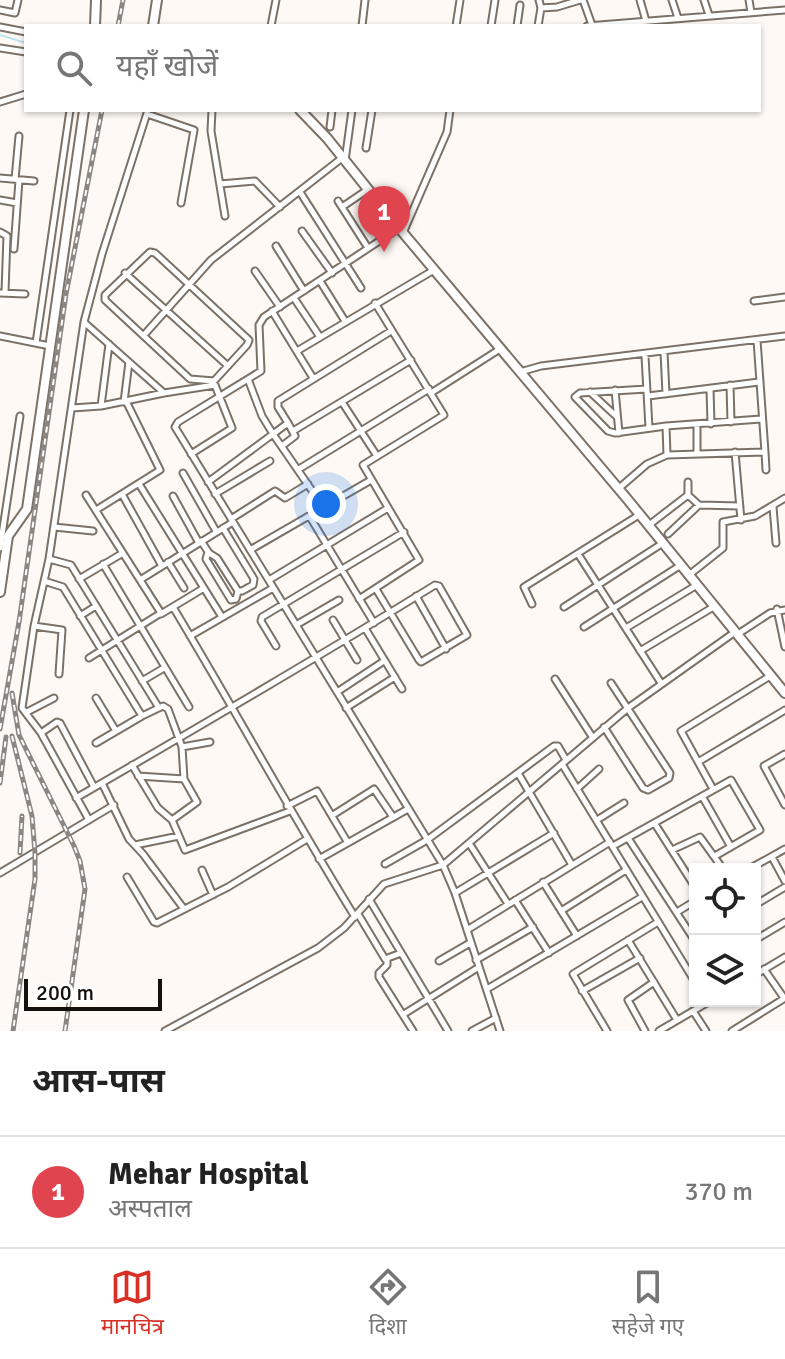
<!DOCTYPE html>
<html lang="hi">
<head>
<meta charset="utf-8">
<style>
	:root { --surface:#fff; --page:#f6f6f6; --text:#222; --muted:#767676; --line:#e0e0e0; --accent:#d93025 }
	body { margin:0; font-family:Signika,"Noto Sans Devanagari",sans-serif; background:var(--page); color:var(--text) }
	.controls { position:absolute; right:24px; bottom:24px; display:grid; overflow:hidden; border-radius:0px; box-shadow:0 2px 6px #0004 }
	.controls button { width:72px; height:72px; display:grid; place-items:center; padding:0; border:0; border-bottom:2px solid var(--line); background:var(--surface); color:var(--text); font:40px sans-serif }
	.scale { position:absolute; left:24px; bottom:20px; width:138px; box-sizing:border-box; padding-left:8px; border:4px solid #14100c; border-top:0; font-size:22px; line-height:28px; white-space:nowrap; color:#14100c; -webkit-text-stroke:6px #fff; paint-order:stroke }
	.you { position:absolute; left:326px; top:504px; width:28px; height:28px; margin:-20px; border:6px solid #fff; border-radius:50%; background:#1a73e8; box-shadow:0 0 0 12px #1a73e833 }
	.badge { display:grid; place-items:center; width:52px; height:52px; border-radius:50%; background:var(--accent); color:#fff; font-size:26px; font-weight:700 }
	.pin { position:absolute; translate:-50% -66px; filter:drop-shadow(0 2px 4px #0008) }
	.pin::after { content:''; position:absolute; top:42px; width:28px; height:24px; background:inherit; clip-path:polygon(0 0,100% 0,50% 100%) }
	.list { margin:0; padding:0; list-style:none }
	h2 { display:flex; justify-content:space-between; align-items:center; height:104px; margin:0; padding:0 32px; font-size:34px }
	h2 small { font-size:26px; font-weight:400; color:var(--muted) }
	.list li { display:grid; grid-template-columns:52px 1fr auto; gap:24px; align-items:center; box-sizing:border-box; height:112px; padding:0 32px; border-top:2px solid var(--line) }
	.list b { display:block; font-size:30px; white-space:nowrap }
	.list p { margin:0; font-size:26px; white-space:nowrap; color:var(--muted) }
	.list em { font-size:26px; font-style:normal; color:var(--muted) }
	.icon { flex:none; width:44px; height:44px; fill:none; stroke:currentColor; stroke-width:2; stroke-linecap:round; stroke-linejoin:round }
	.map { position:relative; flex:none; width:785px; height:1031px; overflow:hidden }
	.search { position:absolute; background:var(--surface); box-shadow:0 2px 6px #0004; left:24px; right:24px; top:24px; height:88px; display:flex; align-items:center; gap:20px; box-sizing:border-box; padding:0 28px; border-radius:0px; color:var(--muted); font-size:30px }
	.sheet { height:216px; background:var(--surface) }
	nav { display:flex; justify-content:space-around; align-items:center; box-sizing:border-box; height:112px; border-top:2px solid var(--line); background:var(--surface); font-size:22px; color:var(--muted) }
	nav a { display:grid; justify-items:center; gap:4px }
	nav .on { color:var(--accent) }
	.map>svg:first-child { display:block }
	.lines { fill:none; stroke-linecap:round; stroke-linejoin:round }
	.stream { stroke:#b9e4ed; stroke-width:2 }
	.street-casing { stroke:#7b7167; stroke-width:9 }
	.secondary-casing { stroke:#7b7167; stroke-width:12 }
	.street { stroke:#fff; stroke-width:5 }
	.secondary { stroke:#fff; stroke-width:8 }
	.rail-casing { stroke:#8b8682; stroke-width:5 }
	.rail { stroke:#fff; stroke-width:2; stroke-dasharray:6; stroke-linecap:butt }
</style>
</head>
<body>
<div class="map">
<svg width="785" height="1031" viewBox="0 0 785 1031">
	<rect width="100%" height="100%" fill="#fef9f4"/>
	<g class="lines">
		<!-- stream -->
		<path class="stream" d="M0 35 26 43"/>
		<defs>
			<path id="street" d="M583 0 592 25
				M640 0 646 21
				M672 0 678 18
				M704 0 709 15
				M749 0 751 12
				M541 8 557 7 580 0
				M0 10 15 13 18 0
				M271 26 276 0
				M362 26 365 0
				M456 26 460 0
				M491 26 495 0
				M517 26 520 5
				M538 26 541 8 539 0
				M587 26 785 10
				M0 27 26 32
				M0 48 26 52
				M0 102 26 94
				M212 110 211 131 225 216
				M147 114 194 130 181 203
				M330 127 332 110
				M366 148 372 110
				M345 161 352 110
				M0 178 34 181
				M15 179 19 136
				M220 184 255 181 280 207
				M300 192 361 288
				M0 200 17 203
				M338 201 368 248
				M342 207 367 190
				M399 228 264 317 259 325 261 371 178 422 175 427 443 865 455 893 500 1031
				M302 231 332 273
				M0 232 7 236 5 292
				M403 233 447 132 450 110
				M276 246 304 291
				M14 249 19 180
				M150 252 155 253 249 340 247 345 214 381 190 379 105 300V295Z
				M255 271 280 307
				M125 273 228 366
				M320 281 345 321
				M0 293 25 294
				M294 298 320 337
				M754 301 785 297
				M272 311 313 378
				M85 323 164 393
				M144 335 211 260 342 158
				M0 336 50 346
				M757 340 765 452
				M36 343 70 110
				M297 351 434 270
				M664 352 666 394
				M645 356 649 428
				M520 372 541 366 785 336
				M730 385 731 422
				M647 389 580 393 575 397 608 431 615 433 666 426 761 419
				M710 389 711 424
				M615 390 619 433
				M590 392 617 417
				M431 393 500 349
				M648 396 759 382
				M124 402 129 362
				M342 402 377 456
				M101 406 109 344
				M72 408 101 406 164 393 215 385 232 428 191 454
				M666 426 667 455
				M293 431 411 360
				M282 446 295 436 288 423
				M735 452 741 520
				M697 454V424
				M299 469 429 389
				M183 473 216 531
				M208 482 273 434 262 416 248 379
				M688 482V495L699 505 740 506
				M139 484 222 617
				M618 489 647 464 667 455 765 452 766 470
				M122 494 162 566
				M215 494 270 461
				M86 495 161 613 89 658
				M173 496 199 543
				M773 507 776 543
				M324 508 273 434 288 423 278 407V401L391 331
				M96 510 160 470 126 401
				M310 517 374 623
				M231 519 275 491 285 498 308 484
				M649 525 688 495
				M54 527 93 531
				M668 534 699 505
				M201 541 209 553 217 558 238 591H242L253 585 254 579 223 528
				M0 548 20 416
				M250 550 371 480
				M208 552 206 559 231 600 236 599 238 591
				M578 554 661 683
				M49 559 71 565 159 708
				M168 562 184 588
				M103 564 189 707
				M689 575 723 548V522L755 516 785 498
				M79 579 123 553
				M140 580 233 522
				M269 580 388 508
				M44 581 63 587 142 716
				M416 596 446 649
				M359 599 419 560 363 465 444 415 375 303
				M532 604 524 587 639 515
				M173 607C235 710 292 815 355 917
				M564 607 663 543
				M777 609 785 647
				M161 614 204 588
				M80 616 96 606
				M333 620 357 660
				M296 625 339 600
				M34 626 62 630 59 674
				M584 627 681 565
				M365 628 402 689
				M626 628 697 585
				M738 634 770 613 785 610
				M190 636 273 588
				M276 646 261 621 262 617 404 532
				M640 651 715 606
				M555 679 593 738
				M142 681 164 668
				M337 692 384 661
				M96 698 116 731
				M346 708 395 677
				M27 712 54 698
				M604 727 643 788 648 790 669 778 670 773 611 683
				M41 733 57 722 60 723 94 787
				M96 743 142 716 163 706 168 709 182 747 184 779 197 802 172 820
				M182 747 210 742
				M785 754 764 766 785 805
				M698 762 785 710
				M562 764 695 982
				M132 765 158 808 172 820 185 850 290 811
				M518 773 572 865
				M138 776 184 779
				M102 783 129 839 143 854 184 909
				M577 789 599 769
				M713 789 681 731 770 676
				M702 796 731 847
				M76 798C197 728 317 658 435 585L439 586 467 635 421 662 419 660 376 589
				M287 806 317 791 348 843
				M333 815 374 789 393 817
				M89 820 41 733 22 708 34 626 49 559 84 322 102 254 148 110
				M597 820 624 803
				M655 824 695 887
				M628 838 695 941
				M469 843 508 904
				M135 845 179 836
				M613 846 731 780 760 830 715 856
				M672 850 700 837 723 869
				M772 857 785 881
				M319 859 408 809
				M385 864 427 840 554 746H558L566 760
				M749 869 785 849
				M202 870 213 895
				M0 873 114 805
				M127 877 154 922 157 923 228 887 307 839
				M543 882 577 936
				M455 893 554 833
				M369 899 448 1031
				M515 900 549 953
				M755 905 785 887
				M561 911 626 870
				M677 912 695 901
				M358 914 385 959 401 953
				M467 930 610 842
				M628 940 677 1020
				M755 940 785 922
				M387 960V965L379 973V977L413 1031
				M476 960 533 927
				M439 961 470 943
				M764 969 784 998
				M755 975 785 957
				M487 989 642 897
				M582 991 640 958
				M693 1011 706 1031
				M404 1014 479 967
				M165 1031 318 948 344 928 384 884 443 865 628 708 735 632
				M472 1031 496 1018
				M607 1031 573 974 658 922
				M645 1031 628 1000 654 982
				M659 1031 710 1001
				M732 1031 785 998"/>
			<path id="secondary" d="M95 26 96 0
				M153 26 157 0
				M300 110 327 138 399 228 628 500 785 693
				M0 592 8 536 27 509 84 110"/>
		</defs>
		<!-- street casing -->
		<use href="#street" class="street-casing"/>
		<!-- secondary casing -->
		<use href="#secondary" class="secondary-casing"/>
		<!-- street -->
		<use href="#street" class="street"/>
		<!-- secondary -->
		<use href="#secondary" class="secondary"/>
		<defs>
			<path id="rail" d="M118 26 123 0
				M12 693 19 735 74 846 80 861 85 889 65 1031
				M0 729 19 622 66 294 102 110
				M12 736 32 816 35 853V879L13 1031
				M0 783 6 737
				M20 853 22 816"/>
		</defs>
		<!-- rail casing -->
		<use href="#rail" class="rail-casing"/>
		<!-- rail -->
		<use href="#rail" class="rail"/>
	</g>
</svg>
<div class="controls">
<button><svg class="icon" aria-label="locate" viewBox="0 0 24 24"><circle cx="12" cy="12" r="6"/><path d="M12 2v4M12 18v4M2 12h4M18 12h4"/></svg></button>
<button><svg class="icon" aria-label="layers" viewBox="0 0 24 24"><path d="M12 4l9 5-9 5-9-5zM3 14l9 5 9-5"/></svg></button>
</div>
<div class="scale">200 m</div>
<div class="you"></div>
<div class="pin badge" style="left:384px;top:252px;background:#e0444e">1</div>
<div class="search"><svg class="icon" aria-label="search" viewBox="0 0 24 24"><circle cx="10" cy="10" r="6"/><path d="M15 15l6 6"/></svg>यहाँ खोजें</div>
</div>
<section class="sheet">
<h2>आस-पास<small></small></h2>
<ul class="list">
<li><span class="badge" style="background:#e0444e">1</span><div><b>Mehar Hospital</b><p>अस्पताल</p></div><em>370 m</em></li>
</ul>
</section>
<nav>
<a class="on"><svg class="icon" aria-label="map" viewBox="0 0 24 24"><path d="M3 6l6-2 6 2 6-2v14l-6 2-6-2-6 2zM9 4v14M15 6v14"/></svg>मानचित्र</a>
<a><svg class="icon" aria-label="directions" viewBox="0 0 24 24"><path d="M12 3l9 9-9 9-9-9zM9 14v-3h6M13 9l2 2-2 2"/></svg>दिशा</a>
<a><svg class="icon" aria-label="saved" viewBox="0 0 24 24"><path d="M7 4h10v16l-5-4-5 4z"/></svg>सहेजे गए</a>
</nav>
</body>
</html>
